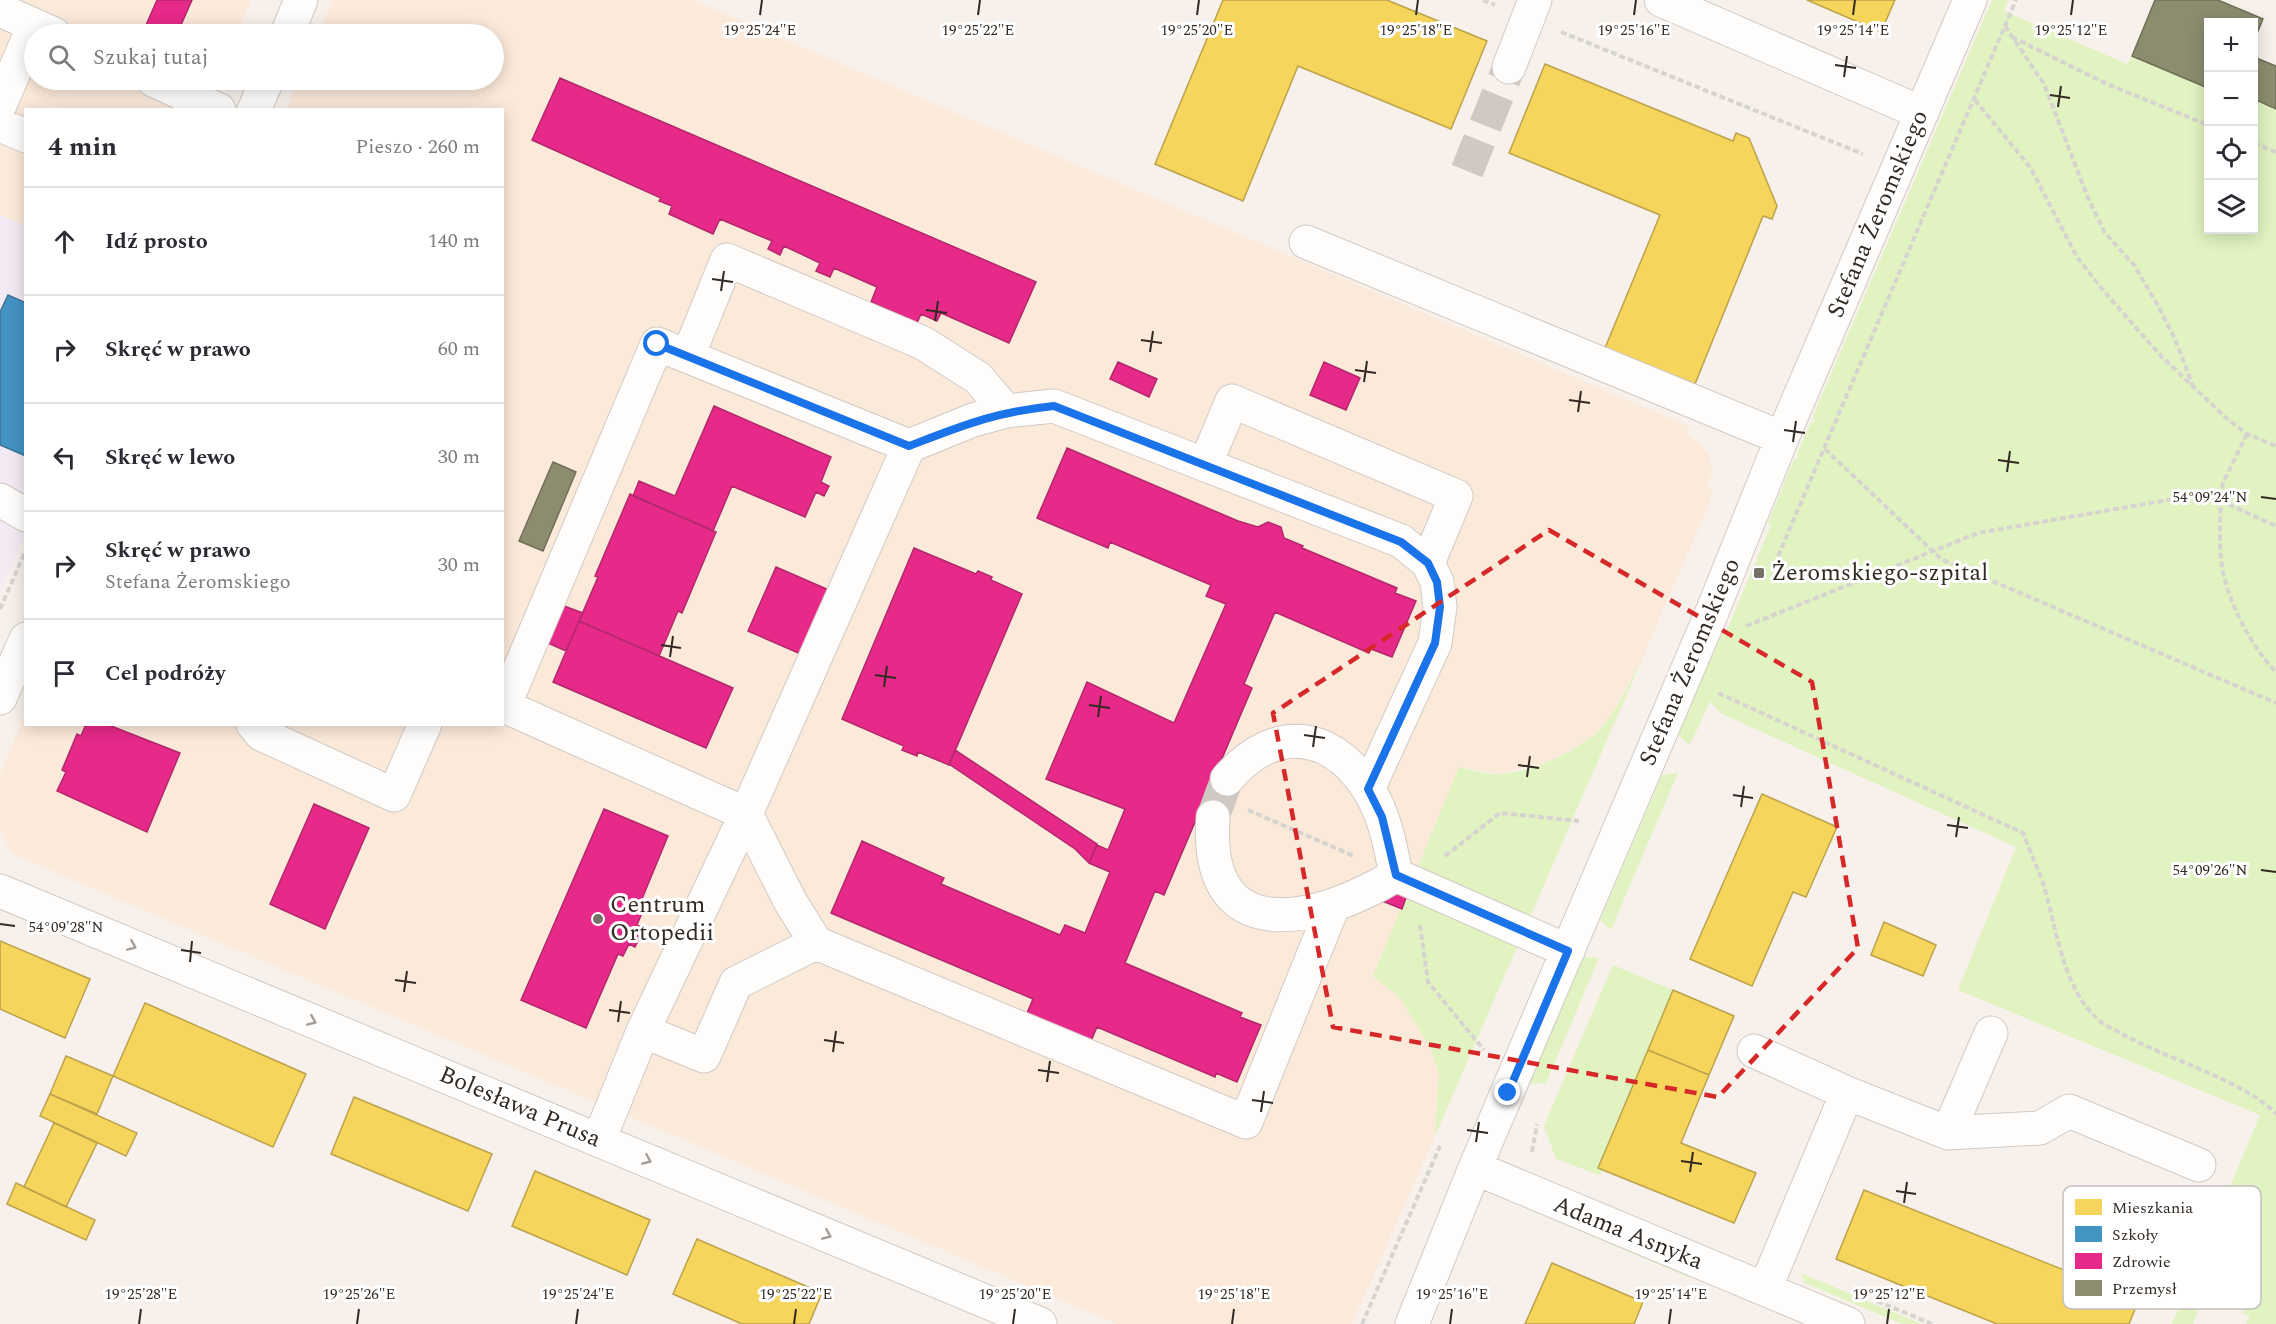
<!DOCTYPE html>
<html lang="pl">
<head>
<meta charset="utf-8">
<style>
	:root { --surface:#fff; --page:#f2f2f3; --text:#2b2b33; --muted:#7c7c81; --line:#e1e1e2 }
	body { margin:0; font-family:Spectral,serif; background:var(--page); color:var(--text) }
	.controls { position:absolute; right:18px; top:18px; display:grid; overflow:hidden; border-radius:0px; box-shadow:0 3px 15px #0003 }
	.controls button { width:54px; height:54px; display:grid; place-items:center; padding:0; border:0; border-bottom:2px solid var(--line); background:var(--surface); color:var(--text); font:30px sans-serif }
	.stop { position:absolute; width:18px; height:18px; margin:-14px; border:4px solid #1a73e8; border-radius:50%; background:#fff }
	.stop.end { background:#1a73e8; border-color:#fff; box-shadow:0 2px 6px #0008 }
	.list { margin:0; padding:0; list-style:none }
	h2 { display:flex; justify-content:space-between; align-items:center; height:78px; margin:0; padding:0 24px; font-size:26px }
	h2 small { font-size:20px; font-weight:400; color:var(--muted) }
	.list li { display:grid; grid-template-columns:39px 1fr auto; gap:18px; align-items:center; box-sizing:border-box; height:108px; padding:0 24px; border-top:2px solid var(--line) }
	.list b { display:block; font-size:22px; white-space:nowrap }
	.list p { margin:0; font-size:20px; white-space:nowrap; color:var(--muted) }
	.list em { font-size:20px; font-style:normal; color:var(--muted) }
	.icon { flex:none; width:33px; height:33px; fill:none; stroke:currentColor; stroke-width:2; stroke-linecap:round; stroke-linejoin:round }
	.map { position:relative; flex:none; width:2276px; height:1324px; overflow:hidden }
	.search { position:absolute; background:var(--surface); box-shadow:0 3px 15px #0003; left:24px; top:24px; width:480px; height:66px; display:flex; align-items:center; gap:15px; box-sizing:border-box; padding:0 21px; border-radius:33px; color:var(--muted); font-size:22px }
	.panel { position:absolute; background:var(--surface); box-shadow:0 3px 15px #0003; left:24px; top:108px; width:480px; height:618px; border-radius:0px }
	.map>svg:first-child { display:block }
	.built { fill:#fbe9da }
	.education { fill:#f3eaf3 }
	.green { fill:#e1f3c1 }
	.homes { fill:#f6d55c; stroke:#bba24b; stroke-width:1.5 }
	.schools { fill:#4393c3; stroke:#3e7493; stroke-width:1.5 }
	.health { fill:#e7298a; stroke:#b1296b; stroke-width:1.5 }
	.industry { fill:#8c8c6e; stroke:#716f58; stroke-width:1.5 }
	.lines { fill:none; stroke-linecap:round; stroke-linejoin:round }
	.minor-tunnel { stroke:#d0c9c3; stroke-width:33; stroke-dasharray:33 16; stroke-linecap:butt }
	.minor-casing { stroke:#d1cac4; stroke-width:35 }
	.path { stroke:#d6d3d1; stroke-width:4; stroke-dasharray:6 3; stroke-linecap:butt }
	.minor { stroke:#fefdfc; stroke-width:33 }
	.oneway { stroke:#a29e9a }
	.route { stroke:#1a73e8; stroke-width:8 }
	.marked { fill:none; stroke:#d62828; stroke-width:4.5; stroke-dasharray:12 8; stroke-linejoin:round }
	.ticks { fill:none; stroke:#322a23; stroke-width:2 }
	.poi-dot { fill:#777069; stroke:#fff; stroke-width:2 }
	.labels { text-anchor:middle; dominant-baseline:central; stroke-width:6; stroke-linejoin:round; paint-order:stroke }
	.street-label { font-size:24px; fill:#322a23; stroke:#fff }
	.poi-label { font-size:24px; fill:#322a23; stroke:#fff; text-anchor:start }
	.key { fill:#fff; stroke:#c2bfbd; stroke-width:1.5 }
	.key-label { font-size:16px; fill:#322a23 }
	.ticks-label { font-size:15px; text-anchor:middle; fill:#322a23; stroke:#fff; stroke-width:6; stroke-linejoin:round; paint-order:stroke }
</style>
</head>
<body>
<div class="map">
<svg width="2276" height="1324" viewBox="0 0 2276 1324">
	<rect width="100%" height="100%" fill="#f8f1eb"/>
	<!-- built -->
	<path class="built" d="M0 0H251L237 34H34V80H218L205 109 26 110 25 226 0 215Z
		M333 0H692L1690 427 1686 435 1701 444 1710 458 1712 474 1707 488 1714 492 1643 657 1609 719 1587 741 1547 762 1500 774 1459 767 1373 976 1400 998 1430 1047 1439 1074 1435 1136 1352 1324H1117L12 854 0 829V774L25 715 26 724H502V110L286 109 299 80H494V34H318Z"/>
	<!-- education -->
	<path class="education" d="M0 215 26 226 25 535 0 593Z"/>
	<!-- green -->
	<path class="green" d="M1992 0H2008L2004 11 2127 64 2132 56 2208 88V230H2254V99L2276 109V1324H2246L2250 1316 2242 1313 2252 1285 2239 1279 2227 1306 2204 1296 2193 1324H2172L2260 1115 1958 990 2016 847 1720 713 1710 701 1690 745 1678 735 1722 632 1725 635 1771 525 1768 523 1794 459H1799L1797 454 1811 422H1815L1813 416Z
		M1643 657 1435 1136 1439 1074 1430 1047 1400 998 1373 976 1459 767C1472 770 1486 775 1500 774 1534 772 1590 747 1609 718 1622 700 1632 677 1643 657Z
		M1678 773 1611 930 1600 920 1662 775Z
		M1584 957 1599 958 1546 1083 1529 1084Z
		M1613 965 1673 990 1599 1167 1603 1170 1599 1175 1556 1159 1544 1126Z
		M1525 1201 1687 1271 1688 1277 1530 1210Z
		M1801 1273 1922 1324H1902L1805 1283Z"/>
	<!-- homes -->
	<path class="homes" d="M1223 0H1387L1487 41 1451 129 1298 66 1243 201 1155 164Z
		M1807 0H1895L1881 32Z
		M1545 64 1733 141 1736 133 1749 138 1777 206 1772 219 1763 216 1695 384 1605 348 1660 215 1509 153Z
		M1762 794 1837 827 1806 897 1793 892 1752 986 1690 959Z
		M1884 922 1936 945 1923 976 1871 955Z
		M0 941 90 979 65 1038 0 1009Z
		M1673 990 1734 1016 1709 1075 1648 1050Z
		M145 1003 306 1074 273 1147 113 1076Z
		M1648 1050 1709 1075 1681 1143 1756 1173 1734 1223 1598 1168Z
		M66 1056 113 1076 97 1114 50 1094Z
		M50 1094 137 1133 126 1156 40 1116Z
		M354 1097 492 1154 468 1211 331 1154Z
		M54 1123 97 1143 66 1207 24 1187Z
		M535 1171 650 1220 627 1275 512 1226Z
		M16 1183 95 1220 86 1240 7 1204Z
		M1864 1190 2079 1276 2108 1205 2168 1228 2129 1324H1997L1836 1259Z
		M697 1239 822 1293 809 1324H742L673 1294Z
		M1552 1263 1643 1302 1634 1324H1525Z"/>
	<!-- schools -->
	<path class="schools" d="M8 295 26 303V456L0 445V312Z"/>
	<!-- health -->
	<path class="health" d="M157 0H192L177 34 143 32Z
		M560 78 1036 282 1009 343 941 313 937 321 921 314 917 323 871 302 877 287 834 268 830 277 816 271 820 263 784 246 780 255 768 249 772 241 720 219 713 234 669 214 672 206 659 201 661 198 532 140Z
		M1118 362 1157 379 1149 397 1110 379Z
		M1324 362 1360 378 1346 410 1310 395Z
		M714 406 831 457 821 482 829 486 824 496 816 492 805 517 732 486 713 531 633 496 639 481 675 496Z
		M1067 448 1238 521 1258 527 1268 522 1281 527 1284 538 1303 546 1302 548 1397 588 1395 593 1416 601 1392 657 1371 649 1369 653 1275 612 1244 684 1252 688 1164 895 1155 891 1125 963 1242 1013 1240 1017 1261 1025 1237 1082 1216 1073 1215 1077 1097 1027 1091 1041 1027 1013 1033 999 831 913 862 841 944 878 941 884 1060 935 1065 925 1085 933 1110 872 1089 863 1097 845 1108 850 1125 809 1046 779 1087 682 1174 723 1226 604 1206 596 1211 585 1110 542 1108 548 1037 518Z
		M630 494 716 532 682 613 678 611 659 656 579 621 598 577 595 576Z
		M914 548 976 574 978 571 992 577 991 580 1022 594 949 765 918 752 917 756 902 750 904 746 842 719Z
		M776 567 831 591 803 655 748 631Z
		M564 606 583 613 566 651 548 643Z
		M579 621 733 688 706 748 553 682Z
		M86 724H106L180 753 147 832 57 791 66 772 62 770 77 734 81 736Z
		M955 750 1097 844 1089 863 1075 849 949 764Z
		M1215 773 1237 783 1220 820 1199 810Z
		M314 804 369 828 325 929 270 904Z
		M604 809 668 836 637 911 642 913 637 925 644 928 635 947 629 944 623 956 618 954 586 1028 521 1000Z
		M1386 883 1408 892 1402 909 1380 900Z"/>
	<!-- industry -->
	<path class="industry" d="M2155 0H2218L2263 19 2254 41V22H2208V88L2132 56Z
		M2254 57 2276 66V109L2254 99Z
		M553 462 576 472 543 551 519 541Z"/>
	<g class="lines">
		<!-- minor-tunnel -->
		<path class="minor-tunnel" d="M1467 171 1509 67
			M1213 817 1227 779"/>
		<defs>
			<path id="minor" d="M1661 0 1922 113
				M0 10 54 34
				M287 34 301 0
				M1509 67 1535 0
				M153 80 219 110
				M0 105 34 25
				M254 110 267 80
				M0 125 26 136
				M1306 242 1782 438
				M688 356 727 260 923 343 978 378 1006 411
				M1205 465 1232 401 1456 496 1428 563
				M0 500 26 515
				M0 698 26 639
				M253 724 261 734 394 795 425 724
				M1227 779C1277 720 1339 733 1374 799 1386 822 1391 849 1396 875
				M1213 817C1203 951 1318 923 1396 875
				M1396 875 1568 951
				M0 891 1040 1324
				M816 943 790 901 746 814 504 706 657 344 909 446 973 420 1006 411 1054 406 1401 541 1428 563 1437 582 1440 607 1435 643 1368 789
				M643 1031 704 1056 736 983 816 943 1246 1122 1333 906
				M1754 1051 1847 1093 1948 1133 2040 1128 2069 1111 2199 1165
				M1948 1133 1991 1033
				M599 1140 643 1031 746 814 909 446
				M1475 1168 1848 1324
				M1765 1289 1847 1093
				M1412 1324 1475 1168 1712 612 1782 438 1970 0"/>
		</defs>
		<!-- minor casing -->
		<use href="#minor" class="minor-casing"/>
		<!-- path -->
		<path class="path" d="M1483 0 1495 5
			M2005 26 2044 84 2088 198 2105 233 2134 265 2157 304 2175 339 2193 386
			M1561 32 1863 154
			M2012 37 2107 84 2208 125
			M1975 100 2030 167 2077 257 2102 289 2160 355 2225 417 2247 434 2276 446
			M2254 143 2276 152
			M2247 434 2223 483 2221 501 2276 526
			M1825 449 1941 559 2276 703
			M1778 556 2016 0
			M0 609 25 552
			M1746 626 1978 533 2191 496 2207 495 2221 501C2220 522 2219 545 2222 566 2227 600 2252 648 2276 672
			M1718 693 2023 833C2029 849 2036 864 2042 880 2057 925 2061 989 2100 1021 2107 1027 2116 1030 2124 1035 2165 1058 2247 1082 2276 1114
			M1248 810 1354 856
			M1445 856 1500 813 1579 821
			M1420 925 1428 982 1484 1050
			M1532 1152 1537 1124
			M1877 1301 1932 1324
			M1362 1324 1440 1146"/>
		<!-- minor -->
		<use href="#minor" class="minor"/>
	</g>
	<!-- one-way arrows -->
	<defs><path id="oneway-chevron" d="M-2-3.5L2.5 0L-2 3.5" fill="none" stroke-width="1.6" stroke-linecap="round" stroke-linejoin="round" transform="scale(1.5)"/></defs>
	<g class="oneway">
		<use href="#oneway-chevron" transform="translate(132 946) rotate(23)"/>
		<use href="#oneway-chevron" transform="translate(312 1021) rotate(23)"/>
		<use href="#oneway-chevron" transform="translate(647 1160) rotate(23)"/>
		<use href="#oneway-chevron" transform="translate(827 1235) rotate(23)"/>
	</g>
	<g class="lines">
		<!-- route -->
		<path class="route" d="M657 344 909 446C964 425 995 412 1054 406L1401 542 1428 563 1437 582 1440 607 1435 643 1368 789 1382 817 1396 875 1568 951 1508 1093"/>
	</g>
	<!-- marked area -->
	<path class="marked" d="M1549 530 1812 682 1858 948 1718 1097 1333 1027 1273 713Z"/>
	<!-- ticks -->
	<path class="ticks" d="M760 15 762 0M978 15 980 0M1197 15 1199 0M1416 15 1418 0M1634 15 1636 0M1853 15 1855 0M2071 15 2073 0M1835 65 1856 68M1844 77 1847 56M2050 95 2070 98M2058 107 2061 86M712 279 733 282M721 291 724 271M926 310 947 313M935 321 938 301M1141 340 1162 343M1150 352 1153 331M1355 370 1376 373M1364 382 1367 361M1569 400 1590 403M1578 412 1581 391M1784 430 1805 433M1793 442 1796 421M1998 460 2019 463M2007 472 2010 451M2261 497 2276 499M661 645 681 648M670 657 673 636M875 675 896 678M884 687 887 666M1089 705 1110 708M1098 717 1101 696M1304 735 1325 738M1313 747 1316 726M1518 765 1539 768M1527 777 1530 756M1733 795 1753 798M1741 807 1744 786M1947 825 1968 828M1956 837 1959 817M2261 870 2276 872M0 924 15 926M181 950 201 953M190 962 192 941M395 980 416 983M404 992 407 971M609 1010 630 1013M618 1022 621 1001M824 1040 844 1043M833 1052 836 1031M1038 1070 1059 1073M1047 1082 1050 1061M1252 1100 1273 1103M1261 1112 1264 1091M1467 1130 1488 1133M1476 1142 1479 1122M1681 1161 1702 1164M1690 1172 1693 1152M1896 1191 1916 1194M1904 1203 1907 1182M139 1324 141 1309M357 1324 359 1309M576 1324 578 1309M794 1324 796 1309M1013 1324 1015 1309M1232 1324 1234 1309M1450 1324 1452 1309M1669 1324 1671 1309M1887 1324 1889 1309"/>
	<!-- markers -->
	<g class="poi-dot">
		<rect x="1753" y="567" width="12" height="12" rx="3"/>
		<circle cx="598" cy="919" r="6"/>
	</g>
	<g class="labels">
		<!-- street labels -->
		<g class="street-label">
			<text transform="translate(1878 214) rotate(-67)">Stefana Żeromskiego</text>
			<text transform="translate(1690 662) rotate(-67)">Stefana Żeromskiego</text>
			<text transform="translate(520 1107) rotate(23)">Bolesława Prusa</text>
			<text transform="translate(1628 1233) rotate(22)">Adama Asnyka</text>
		</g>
		<!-- poi labels -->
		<g class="poi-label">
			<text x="1771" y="573">Żeromskiego-szpital</text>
			<text x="610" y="905">Centrum<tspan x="610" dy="28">Ortopedii</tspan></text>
		</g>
	</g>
	<!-- legend -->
	<rect x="2063" y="1186" width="198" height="123" rx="9" class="key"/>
	<rect x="2075" y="1199" width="27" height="16" fill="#f6d55c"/>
	<rect x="2075" y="1226" width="27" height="16" fill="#4393c3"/>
	<rect x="2075" y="1253" width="27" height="16" fill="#e7298a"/>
	<rect x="2075" y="1280" width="27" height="16" fill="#8c8c6e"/>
	<g class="key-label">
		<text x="2112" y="1213">Mieszkania</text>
		<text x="2112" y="1240">Szkoły</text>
		<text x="2112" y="1267">Zdrowie</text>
		<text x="2112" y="1294">Przemysł</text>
	</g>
	<g class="ticks-label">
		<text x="760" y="35">19°25'24"E</text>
		<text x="978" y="35">19°25'22"E</text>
		<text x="1197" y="35">19°25'20"E</text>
		<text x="1416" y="35">19°25'18"E</text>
		<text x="1634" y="35">19°25'16"E</text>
		<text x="1853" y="35">19°25'14"E</text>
		<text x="2071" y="35">19°25'12"E</text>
		<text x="2210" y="502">54°09'24"N</text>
		<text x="2210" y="875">54°09'26"N</text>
		<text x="66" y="932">54°09'28"N</text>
		<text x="141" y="1299">19°25'28"E</text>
		<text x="359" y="1299">19°25'26"E</text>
		<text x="578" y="1299">19°25'24"E</text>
		<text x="796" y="1299">19°25'22"E</text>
		<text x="1015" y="1299">19°25'20"E</text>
		<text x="1234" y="1299">19°25'18"E</text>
		<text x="1452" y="1299">19°25'16"E</text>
		<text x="1671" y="1299">19°25'14"E</text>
		<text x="1889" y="1299">19°25'12"E</text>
	</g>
</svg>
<div class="controls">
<button>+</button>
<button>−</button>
<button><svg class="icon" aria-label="locate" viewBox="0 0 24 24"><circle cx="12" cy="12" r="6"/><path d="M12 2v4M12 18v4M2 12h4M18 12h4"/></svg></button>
<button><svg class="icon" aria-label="layers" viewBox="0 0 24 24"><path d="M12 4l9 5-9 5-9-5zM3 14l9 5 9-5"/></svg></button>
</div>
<div class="stop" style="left:657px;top:344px"></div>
<div class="stop end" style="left:1508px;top:1093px"></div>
<div class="search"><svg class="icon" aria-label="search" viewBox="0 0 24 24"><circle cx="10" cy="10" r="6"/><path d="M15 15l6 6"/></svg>Szukaj tutaj</div>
<section class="panel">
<h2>4 min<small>Pieszo · 260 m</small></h2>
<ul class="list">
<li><svg class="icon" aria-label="ahead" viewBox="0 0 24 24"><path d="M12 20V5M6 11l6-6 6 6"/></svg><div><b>Idź prosto</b></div><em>140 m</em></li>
<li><svg class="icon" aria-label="right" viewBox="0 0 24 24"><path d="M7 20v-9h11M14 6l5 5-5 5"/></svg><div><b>Skręć w prawo</b></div><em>60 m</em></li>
<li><svg class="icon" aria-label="left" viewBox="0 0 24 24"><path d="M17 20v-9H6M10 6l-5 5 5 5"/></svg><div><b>Skręć w lewo</b></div><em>30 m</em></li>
<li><svg class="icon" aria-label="right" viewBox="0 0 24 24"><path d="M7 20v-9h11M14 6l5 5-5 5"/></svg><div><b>Skręć w prawo</b><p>Stefana Żeromskiego</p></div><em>30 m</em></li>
<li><svg class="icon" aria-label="arrive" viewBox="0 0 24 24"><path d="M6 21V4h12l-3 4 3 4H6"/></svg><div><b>Cel podróży</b></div></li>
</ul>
</section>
</div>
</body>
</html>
